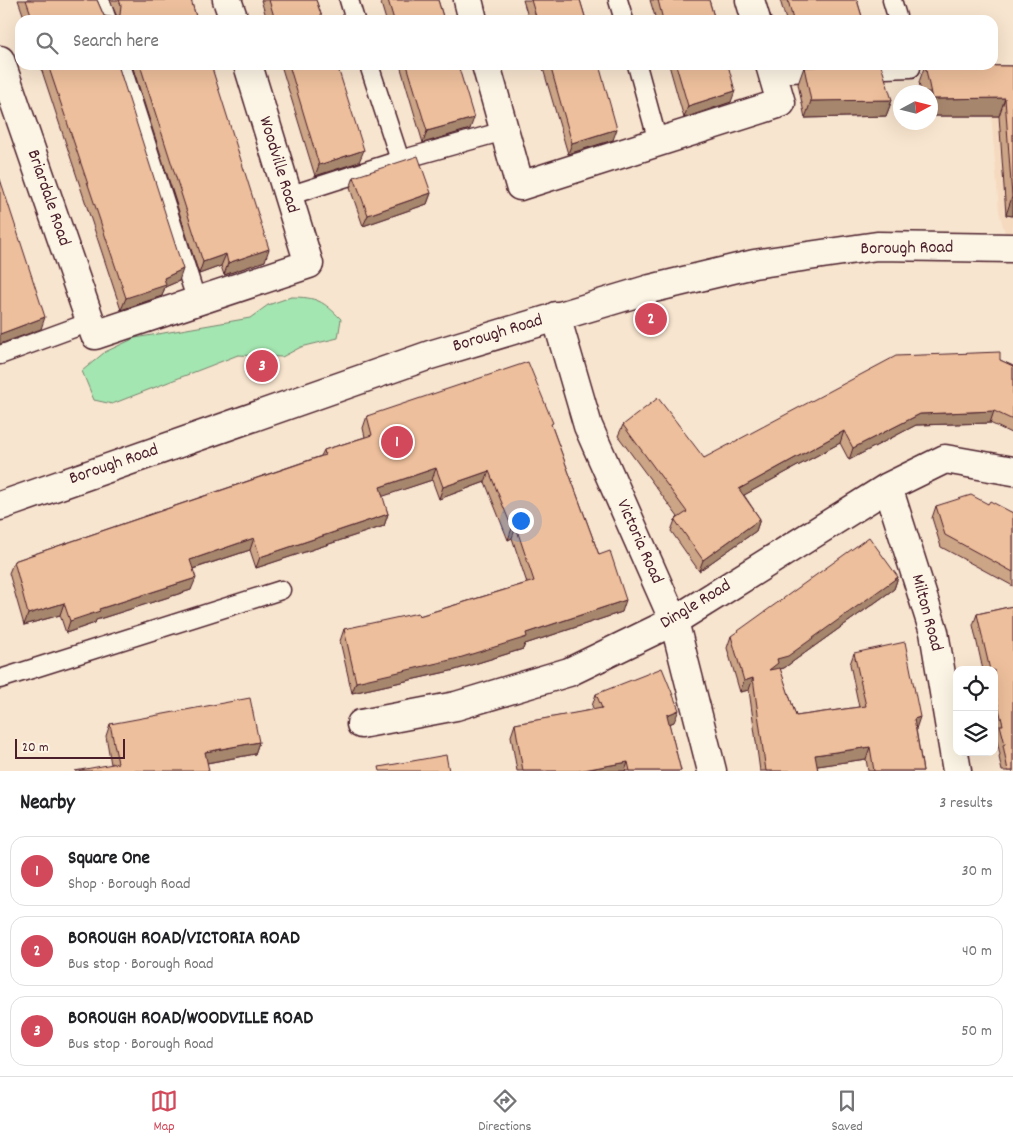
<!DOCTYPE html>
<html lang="en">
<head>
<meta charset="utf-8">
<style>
	:root { --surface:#fff; --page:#f6f6f6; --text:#202124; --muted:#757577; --line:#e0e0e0; --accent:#d1495b }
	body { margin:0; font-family:Dekko,sans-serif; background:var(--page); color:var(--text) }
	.controls { position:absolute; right:15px; bottom:15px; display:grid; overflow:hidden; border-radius:10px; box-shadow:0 5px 20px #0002 }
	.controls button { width:45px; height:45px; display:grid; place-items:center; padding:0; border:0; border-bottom:1px solid var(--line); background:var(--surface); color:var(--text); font:25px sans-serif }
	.compass { position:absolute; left:893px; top:85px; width:45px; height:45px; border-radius:50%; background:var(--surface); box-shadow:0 5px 20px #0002; rotate:83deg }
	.scale { position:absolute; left:15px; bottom:12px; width:110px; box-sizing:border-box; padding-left:5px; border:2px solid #4a1f2b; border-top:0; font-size:14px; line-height:18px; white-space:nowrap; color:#4a1f2b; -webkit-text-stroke:4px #fcf5e5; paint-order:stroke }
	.you { position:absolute; left:520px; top:520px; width:18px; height:18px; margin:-12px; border:4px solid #fff; border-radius:50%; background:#1a73e8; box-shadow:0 0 0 8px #1a73e833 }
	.badge { display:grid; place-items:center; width:32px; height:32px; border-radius:50%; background:var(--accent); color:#fff; font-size:16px; font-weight:700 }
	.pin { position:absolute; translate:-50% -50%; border:2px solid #fff; box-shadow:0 1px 5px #0006 }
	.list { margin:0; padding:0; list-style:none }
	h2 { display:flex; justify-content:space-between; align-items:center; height:65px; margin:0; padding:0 20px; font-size:21px }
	h2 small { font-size:16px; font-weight:400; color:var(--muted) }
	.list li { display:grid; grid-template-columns:32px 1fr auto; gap:15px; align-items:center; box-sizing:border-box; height:70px; margin:0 10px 10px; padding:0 10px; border:1px solid var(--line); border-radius:15px }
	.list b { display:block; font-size:19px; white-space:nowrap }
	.list p { margin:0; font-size:16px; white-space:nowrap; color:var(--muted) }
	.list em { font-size:16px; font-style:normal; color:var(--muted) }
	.icon { flex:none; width:28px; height:28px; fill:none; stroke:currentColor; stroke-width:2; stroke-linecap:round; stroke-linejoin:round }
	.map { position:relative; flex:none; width:1013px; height:771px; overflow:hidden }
	.search { position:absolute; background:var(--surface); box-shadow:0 5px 20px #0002; left:15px; right:15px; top:15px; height:55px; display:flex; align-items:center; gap:12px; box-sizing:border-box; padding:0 18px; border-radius:15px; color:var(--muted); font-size:19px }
	.sheet { height:305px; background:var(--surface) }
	nav { display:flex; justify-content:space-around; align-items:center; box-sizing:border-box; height:70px; border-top:1px solid var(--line); background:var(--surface); font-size:14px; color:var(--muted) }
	nav a { display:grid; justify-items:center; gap:2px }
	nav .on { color:var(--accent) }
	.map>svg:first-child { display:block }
	.built { fill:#f5dac0 }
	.green { fill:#a4e6b1; stroke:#77826e }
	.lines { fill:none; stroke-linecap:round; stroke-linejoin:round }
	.service-casing { stroke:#4a1f2b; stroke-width:21 }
	.minor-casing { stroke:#4a1f2b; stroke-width:31 }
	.trunk-casing { stroke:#4a1f2b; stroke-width:31 }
	.service { stroke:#fcf5e5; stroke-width:18 }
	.minor { stroke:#fcf5e5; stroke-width:28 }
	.trunk { stroke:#fcf5e5; stroke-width:28 }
	.wall { fill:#cca486; stroke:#4a1f2b }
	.shaded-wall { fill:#a6866d; stroke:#4a1f2b }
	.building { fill:#edbf9c; stroke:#4a1f2b }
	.labels { text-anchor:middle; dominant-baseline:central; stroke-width:4; stroke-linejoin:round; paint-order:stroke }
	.street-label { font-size:18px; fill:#4a1f2b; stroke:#fcf5e5 }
</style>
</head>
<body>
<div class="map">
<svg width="1013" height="771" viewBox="0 0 1013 771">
	<rect width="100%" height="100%" fill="#f8e5cf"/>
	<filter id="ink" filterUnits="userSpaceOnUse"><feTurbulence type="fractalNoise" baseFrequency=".02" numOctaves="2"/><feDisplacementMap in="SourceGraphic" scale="10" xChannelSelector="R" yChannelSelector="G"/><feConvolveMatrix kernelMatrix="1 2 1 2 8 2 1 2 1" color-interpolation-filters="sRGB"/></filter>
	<g filter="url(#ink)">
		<!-- built -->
		<path class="built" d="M1013 76V263L999 212 988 77Z"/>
		<!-- green -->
		<path class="green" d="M291 297C317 297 323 301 341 319L338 338 301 347 282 357 238 355 112 404 94 400 82 371 105 352 135 338 250 318 268 305Z"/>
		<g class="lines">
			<defs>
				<path id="service" d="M100 0 107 20
					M349 0 355 20
					M618 0 624 20
					M892 0 898 20
					M121 65 197 302
					M369 65 400 160 504 131
					M637 65 658 142
					M859 70 911 68 910 65
					M773 74 826 71
					M288 196 400 160
					M0 355 90 322
					M0 679 281 590"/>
				<path id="minor" d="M227 0 234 20
					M468 0 473 20
					M750 0 756 20
					M0 60 95 335 309 264 248 65
					M486 65 520 186 781 103 770 65
					M556 316 588 426 674 621 712 771
					M888 487 934 632 957 771
					M361 724 456 706 569 672 674 621 888 487 945 459 1013 471"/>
				<path id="trunk" d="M0 506 430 355 650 289 754 264 877 246 1013 248"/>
			</defs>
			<!-- service casing -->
			<use href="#service" class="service-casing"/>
			<!-- minor casing -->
			<use href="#minor" class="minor-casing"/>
			<!-- trunk casing -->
			<use href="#trunk" class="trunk-casing"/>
			<!-- service -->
			<use href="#service" class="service"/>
			<!-- minor -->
			<use href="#minor" class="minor"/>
			<!-- trunk -->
			<use href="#trunk" class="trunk"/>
		</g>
		<!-- wall -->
		<path class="wall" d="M18 0H97L104 16 115 18 117 17 110 0H191L197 20H25Z
			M261 0H316L323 20H267Z
			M380 0H438L444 20H386Z
			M523 0H580L586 20H529Z
			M650 0H709L715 20H656Z
			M780 0H857L863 20H786Z
			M40 65H118L179 281 165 287 162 296 121 310Z
			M132 65H211L265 261 224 275 221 266 199 274Z
			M281 65H337L359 162 315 176Z
			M400 65H458L470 129 423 143Z
			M542 65H599L613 140 568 154Z
			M669 65H728L731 102 684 118Z
			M925 65 1013 66V216L1006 215 999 116H930V92H921L919 82Z
			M804 67 892 100 886 116 805 118 798 84Z
			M354 177 431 193 427 204 363 226 350 188Z
			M1000 360 1013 366V434L990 423 916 425 849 460 840 443 744 495 760 519 756 531 699 571 671 531 675 520 678 517 618 436 623 425 704 458Z
			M367 416 552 427 599 555 622 612 525 644 523 649 455 670 352 693 340 641 344 629 419 616 527 583 512 538 508 540 485 482 439 499 432 480 382 496 388 514 384 526 256 568 250 550 193 569 191 590 96 620 95 623 66 633 60 615 24 625 9 573 14 561 321 456 324 450 365 437 363 428Z
			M988 504 1013 513V586L941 547 932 518 936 506Z
			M898 577 894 589 784 668 780 669 796 716 859 707 850 664 854 653 916 729 923 771H868L866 759 817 766 818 771H760L749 690 740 692 727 648 731 636Z
			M1013 606V771H1002L999 757 1000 754 996 737 997 732 994 719V670H983L973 625 977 614Z
			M596 694 674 722 669 724 681 771H517L511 736 515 724 594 710 592 706Z
			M110 724 259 742 255 754 207 763 111 764 106 736Z"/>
		<!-- shaded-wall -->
		<path class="shaded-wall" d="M735 91 731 102 684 118 688 106Z
			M1005 98 999 116H930V104L932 99Z
			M846 100H892L886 116 805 118 811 101Z
			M474 118 470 129 423 143 427 131Z
			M617 129 613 140 568 154 572 143Z
			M364 150 359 162 315 176 319 165Z
			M431 193 427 204 363 226 368 215Z
			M1012 197 1013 198V216L1006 215Z
			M269 249 265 261 224 275 228 263Z
			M226 254 221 266 199 274 203 262Z
			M183 269 179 281 165 287 162 296 121 310 126 298 164 278Z
			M45 317 41 329 0 344V334Z
			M994 411 990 423 916 425 849 460 853 448 920 414Z
			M844 431 840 443 735 500 739 489Z
			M436 468 432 480 375 499 380 487Z
			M489 471 485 482 439 499 443 487Z
			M388 514 384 526 256 568 260 557Z
			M760 519 756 531 699 571 703 560Z
			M516 527 512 538 508 540 512 528Z
			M254 538 250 550 186 571 190 560Z
			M898 577 894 589 784 668 776 670H769L777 659Z
			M196 578 191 590 96 620 95 623 66 633 70 621 99 609Z
			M626 600 622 612 525 644 523 649 455 670 352 693 356 682 526 633Z
			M64 603 60 615 24 625 28 614Z
			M753 678 749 690 740 692 744 681Z
			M679 710 674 722 663 726 667 715Z
			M920 717 916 729 910 730 914 719Z
			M259 742 255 754 201 764 205 752Z
			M870 747 866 759 811 767 815 755Z
			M628 762 625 771H578Z"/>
		<!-- building -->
		<path class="building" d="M26 0H97L104 16 115 18 120 15 121 5 119 0H191L197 20H33Z
			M269 0H316L323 20H275Z
			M388 0H438L444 20H394Z
			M531 0H580L586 20H537Z
			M658 0H709L715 20H663Z
			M788 0H857L863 20H793Z
			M48 65H118L183 269 164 278 166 285 126 298Z
			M140 65H211L269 249 228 263 226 254 203 262Z
			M289 65H337L364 150 319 165Z
			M407 65H458L474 118 427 131Z
			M550 65H599L617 129 572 143Z
			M676 65H728L735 91 688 106Z
			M858 65H881L892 100 811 101 804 67Z
			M925 65 1013 66V198L1012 197 1005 98 932 99Z
			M418 156 431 193 368 215 354 177Z
			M0 179 45 317 0 334Z
			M1000 352V360L1013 366V420L994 411 920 414 853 448 844 431 739 489 760 519 703 560 675 520 687 512 623 425 658 398 704 458 896 356Z
			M528 362 553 423 551 424 599 555 610 551 626 600 526 633 527 637 459 658 356 682 344 629 418 613 419 616 534 581 516 527 512 528 489 471 443 487 436 468 380 487 388 514 260 557 254 538 190 560 196 578 99 609 100 611 70 621 64 603 28 614 14 561 325 455 324 450 372 435 367 416Z
			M971 495 988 504 990 501 1013 513V572L945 535 936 506Z
			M869 537 898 577 788 656 777 659 778 663 769 670 780 668 796 716 866 706 854 653 905 642 920 717 914 719 923 771H874L870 747 815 755 818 771H766L753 678 744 681 731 636Z
			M1013 606V771H1008L1003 745 1005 744 1000 725H1003L994 689V670H990L977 614Z
			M662 668 679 710 667 715 681 771H630L628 762 578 771H523L515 724 602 708 596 694Z
			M250 698 259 742 205 752 209 771H75L118 763 110 724Z
			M446 755 449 771H380L379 767Z"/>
	</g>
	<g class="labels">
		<!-- street labels -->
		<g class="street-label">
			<text transform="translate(278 165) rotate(73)">Woodville Road</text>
			<text transform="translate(48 198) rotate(71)">Briardale Road</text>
			<text transform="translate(907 249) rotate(-1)">Borough Road</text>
			<text transform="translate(498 334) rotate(-17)">Borough Road</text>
			<text transform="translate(114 465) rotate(-19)">Borough Road</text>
			<text transform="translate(639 542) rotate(66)">Victoria Road</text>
			<text transform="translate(696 605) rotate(-31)">Dingle Road</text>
			<text transform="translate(926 613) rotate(75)">Milton Road</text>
		</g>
	</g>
</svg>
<div class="controls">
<button><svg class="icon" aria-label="locate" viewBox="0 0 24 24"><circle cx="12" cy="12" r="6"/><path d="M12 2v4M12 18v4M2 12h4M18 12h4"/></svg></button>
<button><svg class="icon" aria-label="layers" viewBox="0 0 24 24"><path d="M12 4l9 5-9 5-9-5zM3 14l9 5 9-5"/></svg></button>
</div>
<svg class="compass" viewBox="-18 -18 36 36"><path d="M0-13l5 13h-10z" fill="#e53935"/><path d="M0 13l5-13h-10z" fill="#757577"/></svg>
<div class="scale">20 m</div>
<div class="you"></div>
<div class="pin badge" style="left:397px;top:442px">1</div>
<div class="pin badge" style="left:651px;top:319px">2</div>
<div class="pin badge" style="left:262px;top:366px">3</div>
<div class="search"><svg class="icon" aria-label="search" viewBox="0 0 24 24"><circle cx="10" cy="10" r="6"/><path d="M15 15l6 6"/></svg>Search here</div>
</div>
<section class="sheet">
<h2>Nearby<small>3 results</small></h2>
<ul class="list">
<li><span class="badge">1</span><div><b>Square One</b><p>Shop · Borough Road</p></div><em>30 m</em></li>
<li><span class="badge">2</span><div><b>BOROUGH ROAD/VICTORIA ROAD</b><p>Bus stop · Borough Road</p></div><em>40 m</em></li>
<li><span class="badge">3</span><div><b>BOROUGH ROAD/WOODVILLE ROAD</b><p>Bus stop · Borough Road</p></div><em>50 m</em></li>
</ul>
</section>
<nav>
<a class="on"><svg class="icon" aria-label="map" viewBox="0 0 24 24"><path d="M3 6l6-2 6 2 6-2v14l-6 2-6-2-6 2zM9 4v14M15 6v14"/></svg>Map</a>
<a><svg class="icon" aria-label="directions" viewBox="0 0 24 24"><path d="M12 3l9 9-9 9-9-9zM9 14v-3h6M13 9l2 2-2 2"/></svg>Directions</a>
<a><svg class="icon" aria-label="saved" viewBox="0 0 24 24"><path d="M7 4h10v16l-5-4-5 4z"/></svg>Saved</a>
</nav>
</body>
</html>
